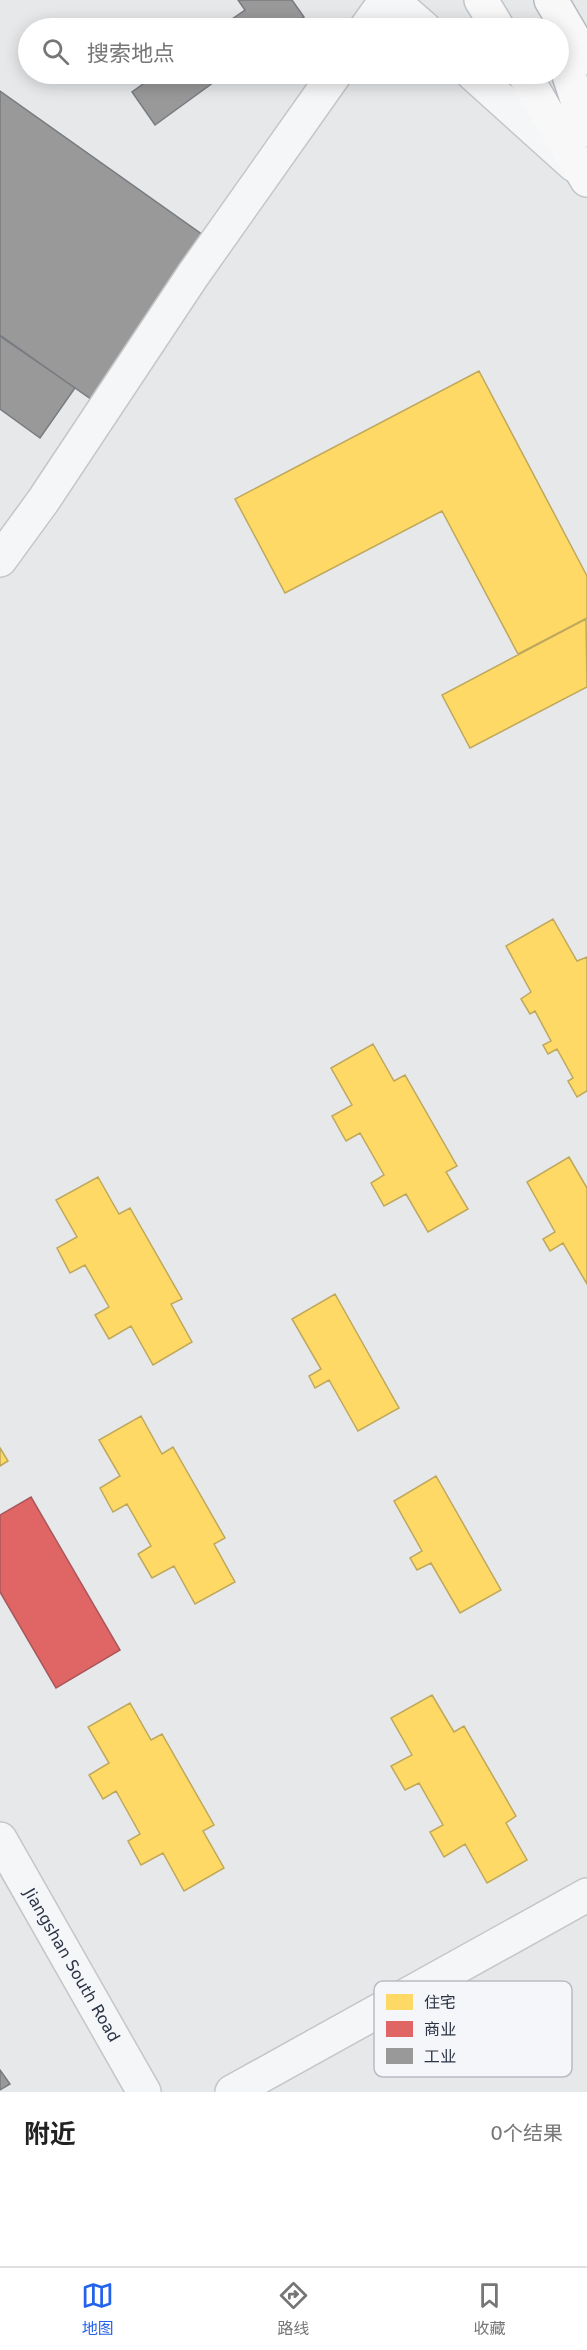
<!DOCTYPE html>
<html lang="zh">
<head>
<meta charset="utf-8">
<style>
	:root { --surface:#fff; --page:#f6f6f6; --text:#222; --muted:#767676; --line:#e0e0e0; --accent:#2563eb }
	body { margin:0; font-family:"DejaVu Sans","Noto Sans SC",sans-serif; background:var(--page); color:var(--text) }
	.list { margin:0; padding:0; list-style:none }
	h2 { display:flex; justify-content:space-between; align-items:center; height:78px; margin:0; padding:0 24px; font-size:26px }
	h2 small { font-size:20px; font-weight:400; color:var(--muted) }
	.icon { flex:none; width:33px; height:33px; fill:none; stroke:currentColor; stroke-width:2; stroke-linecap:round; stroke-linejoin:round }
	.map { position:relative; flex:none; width:587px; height:2092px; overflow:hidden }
	.search { position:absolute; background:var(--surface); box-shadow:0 3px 15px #0003; left:18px; right:18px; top:18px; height:66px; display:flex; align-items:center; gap:15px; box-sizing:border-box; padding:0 21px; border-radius:33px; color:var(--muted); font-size:22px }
	.sheet { height:174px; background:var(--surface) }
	nav { display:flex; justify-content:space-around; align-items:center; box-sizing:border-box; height:84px; border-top:2px solid var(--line); background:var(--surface); font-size:16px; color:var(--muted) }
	nav a { display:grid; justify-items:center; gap:3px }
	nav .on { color:var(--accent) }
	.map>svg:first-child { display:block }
	.homes { fill:#ffd966; stroke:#bfa85c; stroke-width:1.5 }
	.shops { fill:#e06666; stroke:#aa575c; stroke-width:1.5 }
	.industry { fill:#999; stroke:#787b80; stroke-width:1.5 }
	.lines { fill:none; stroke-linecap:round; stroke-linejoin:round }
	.minor-casing { stroke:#c4c6c8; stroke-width:36 }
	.major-casing { stroke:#c2c5c8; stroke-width:36 }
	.highway-casing { stroke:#b8bbbf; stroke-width:36 }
	.minor { stroke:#f5f6f7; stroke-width:33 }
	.major { stroke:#f8f8f8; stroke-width:33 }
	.highway { stroke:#f8f8f8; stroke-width:33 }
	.labels { text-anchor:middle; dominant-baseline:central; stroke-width:6; stroke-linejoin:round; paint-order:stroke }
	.street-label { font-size:16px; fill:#2b3445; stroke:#f4f6f9 }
	.key { fill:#f4f6f9; stroke:#b8bcc3; stroke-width:1.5 }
	.key-label { font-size:16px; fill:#2b3445 }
</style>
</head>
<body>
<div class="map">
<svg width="587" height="2092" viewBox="0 0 587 2092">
	<rect width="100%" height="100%" fill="#e6e8ea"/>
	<!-- homes -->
	<path class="homes" d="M479 371 587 576V618L518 654 442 511 285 593 235 499Z
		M586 619 587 687 470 748 442 695Z
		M553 919 577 961 587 957V1091L577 1097 568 1081 573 1078 557 1049 548 1054 543 1045 551 1041 535 1011 530 1014 521 999 531 992 506 946Z
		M373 1044 394 1081 405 1075 457 1166 446 1172 468 1209 428 1232 406 1194 384 1206 371 1183 384 1175 360 1133 346 1141 332 1116 352 1105 331 1068Z
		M569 1157 587 1188V1284L563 1243 550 1251 543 1239 555 1232 527 1182Z
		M98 1177 119 1214 130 1208 182 1299 171 1304 192 1342 153 1365 131 1326 109 1339 95 1315 109 1307 85 1265 70 1273 57 1248 77 1237 56 1200Z
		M335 1294 399 1408 358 1431 329 1380 315 1388 309 1376 321 1369 292 1319Z
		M141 1416 162 1454 173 1447 225 1538 214 1544 235 1582 195 1604 174 1566 152 1578 138 1554 151 1546 127 1504 113 1512 100 1488 120 1476 99 1440Z
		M0 1448 8 1461 0 1466Z
		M436 1476 501 1590 460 1613 431 1563 417 1570 410 1558 422 1551 394 1501Z
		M432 1695 454 1732 464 1726 516 1816 506 1823 527 1860 487 1883 465 1844 444 1857 430 1832 443 1825 419 1783 405 1790 391 1766 412 1755 391 1718Z
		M130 1703 151 1740 162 1734 214 1825 203 1831 224 1868 184 1891 163 1853 141 1865 128 1841 140 1834 116 1791 103 1799 89 1775 109 1763 88 1727Z"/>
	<!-- shops -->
	<path class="shops" d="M31 1497 120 1650 56 1688 0 1592V1515Z"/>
	<!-- industry -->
	<path class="industry" d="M238 0H292L304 17 287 28H219L245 10Z
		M157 74H225L155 125 132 92Z
		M0 91 210 240 95 402 0 335Z
		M0 336 75 388 40 438 0 409Z
		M0 2070 10 2084 0 2090Z"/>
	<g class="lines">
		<defs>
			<path id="minor" d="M392 0 424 28
				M366 28 386 0
				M473 74 574 165
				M0 560 43 501 193 275 335 74
				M0 1839 144 2092
				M232 2092 587 1895"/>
			<path id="major" d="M481 0 498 28
				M524 74 587 180"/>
			<path id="highway" d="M551 0 585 58
				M558 42 587 130"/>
		</defs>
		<!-- minor casing -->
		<use href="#minor" class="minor-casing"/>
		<!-- major casing -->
		<use href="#major" class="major-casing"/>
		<!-- highway casing -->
		<use href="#highway" class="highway-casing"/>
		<!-- minor -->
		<use href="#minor" class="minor"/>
		<!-- major -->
		<use href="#major" class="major"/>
		<!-- highway -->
		<use href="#highway" class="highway"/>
	</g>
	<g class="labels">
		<!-- street labels -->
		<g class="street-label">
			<text transform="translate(72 1965) rotate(60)">Jiangshan South Road</text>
		</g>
	</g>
	<!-- legend -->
	<rect x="374" y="1981" width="198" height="96" rx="9" class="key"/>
	<rect x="386" y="1994" width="27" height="16" fill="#ffd966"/>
	<rect x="386" y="2021" width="27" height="16" fill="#e06666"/>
	<rect x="386" y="2048" width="27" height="16" fill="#999"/>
	<g class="key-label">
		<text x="424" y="2008">住宅</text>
		<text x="424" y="2035">商业</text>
		<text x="424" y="2062">工业</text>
	</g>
</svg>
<div class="search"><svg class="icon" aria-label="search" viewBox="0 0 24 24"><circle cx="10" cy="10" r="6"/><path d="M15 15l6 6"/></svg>搜索地点</div>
</div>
<section class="sheet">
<h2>附近<small>0个结果</small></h2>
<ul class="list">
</ul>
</section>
<nav>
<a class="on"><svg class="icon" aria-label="map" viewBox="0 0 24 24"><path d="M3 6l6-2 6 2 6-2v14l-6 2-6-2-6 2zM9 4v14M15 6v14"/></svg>地图</a>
<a><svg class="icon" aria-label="directions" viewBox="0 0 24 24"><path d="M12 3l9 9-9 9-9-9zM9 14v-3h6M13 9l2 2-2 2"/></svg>路线</a>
<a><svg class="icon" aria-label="saved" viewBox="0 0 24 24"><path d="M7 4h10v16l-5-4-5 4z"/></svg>收藏</a>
</nav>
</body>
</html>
